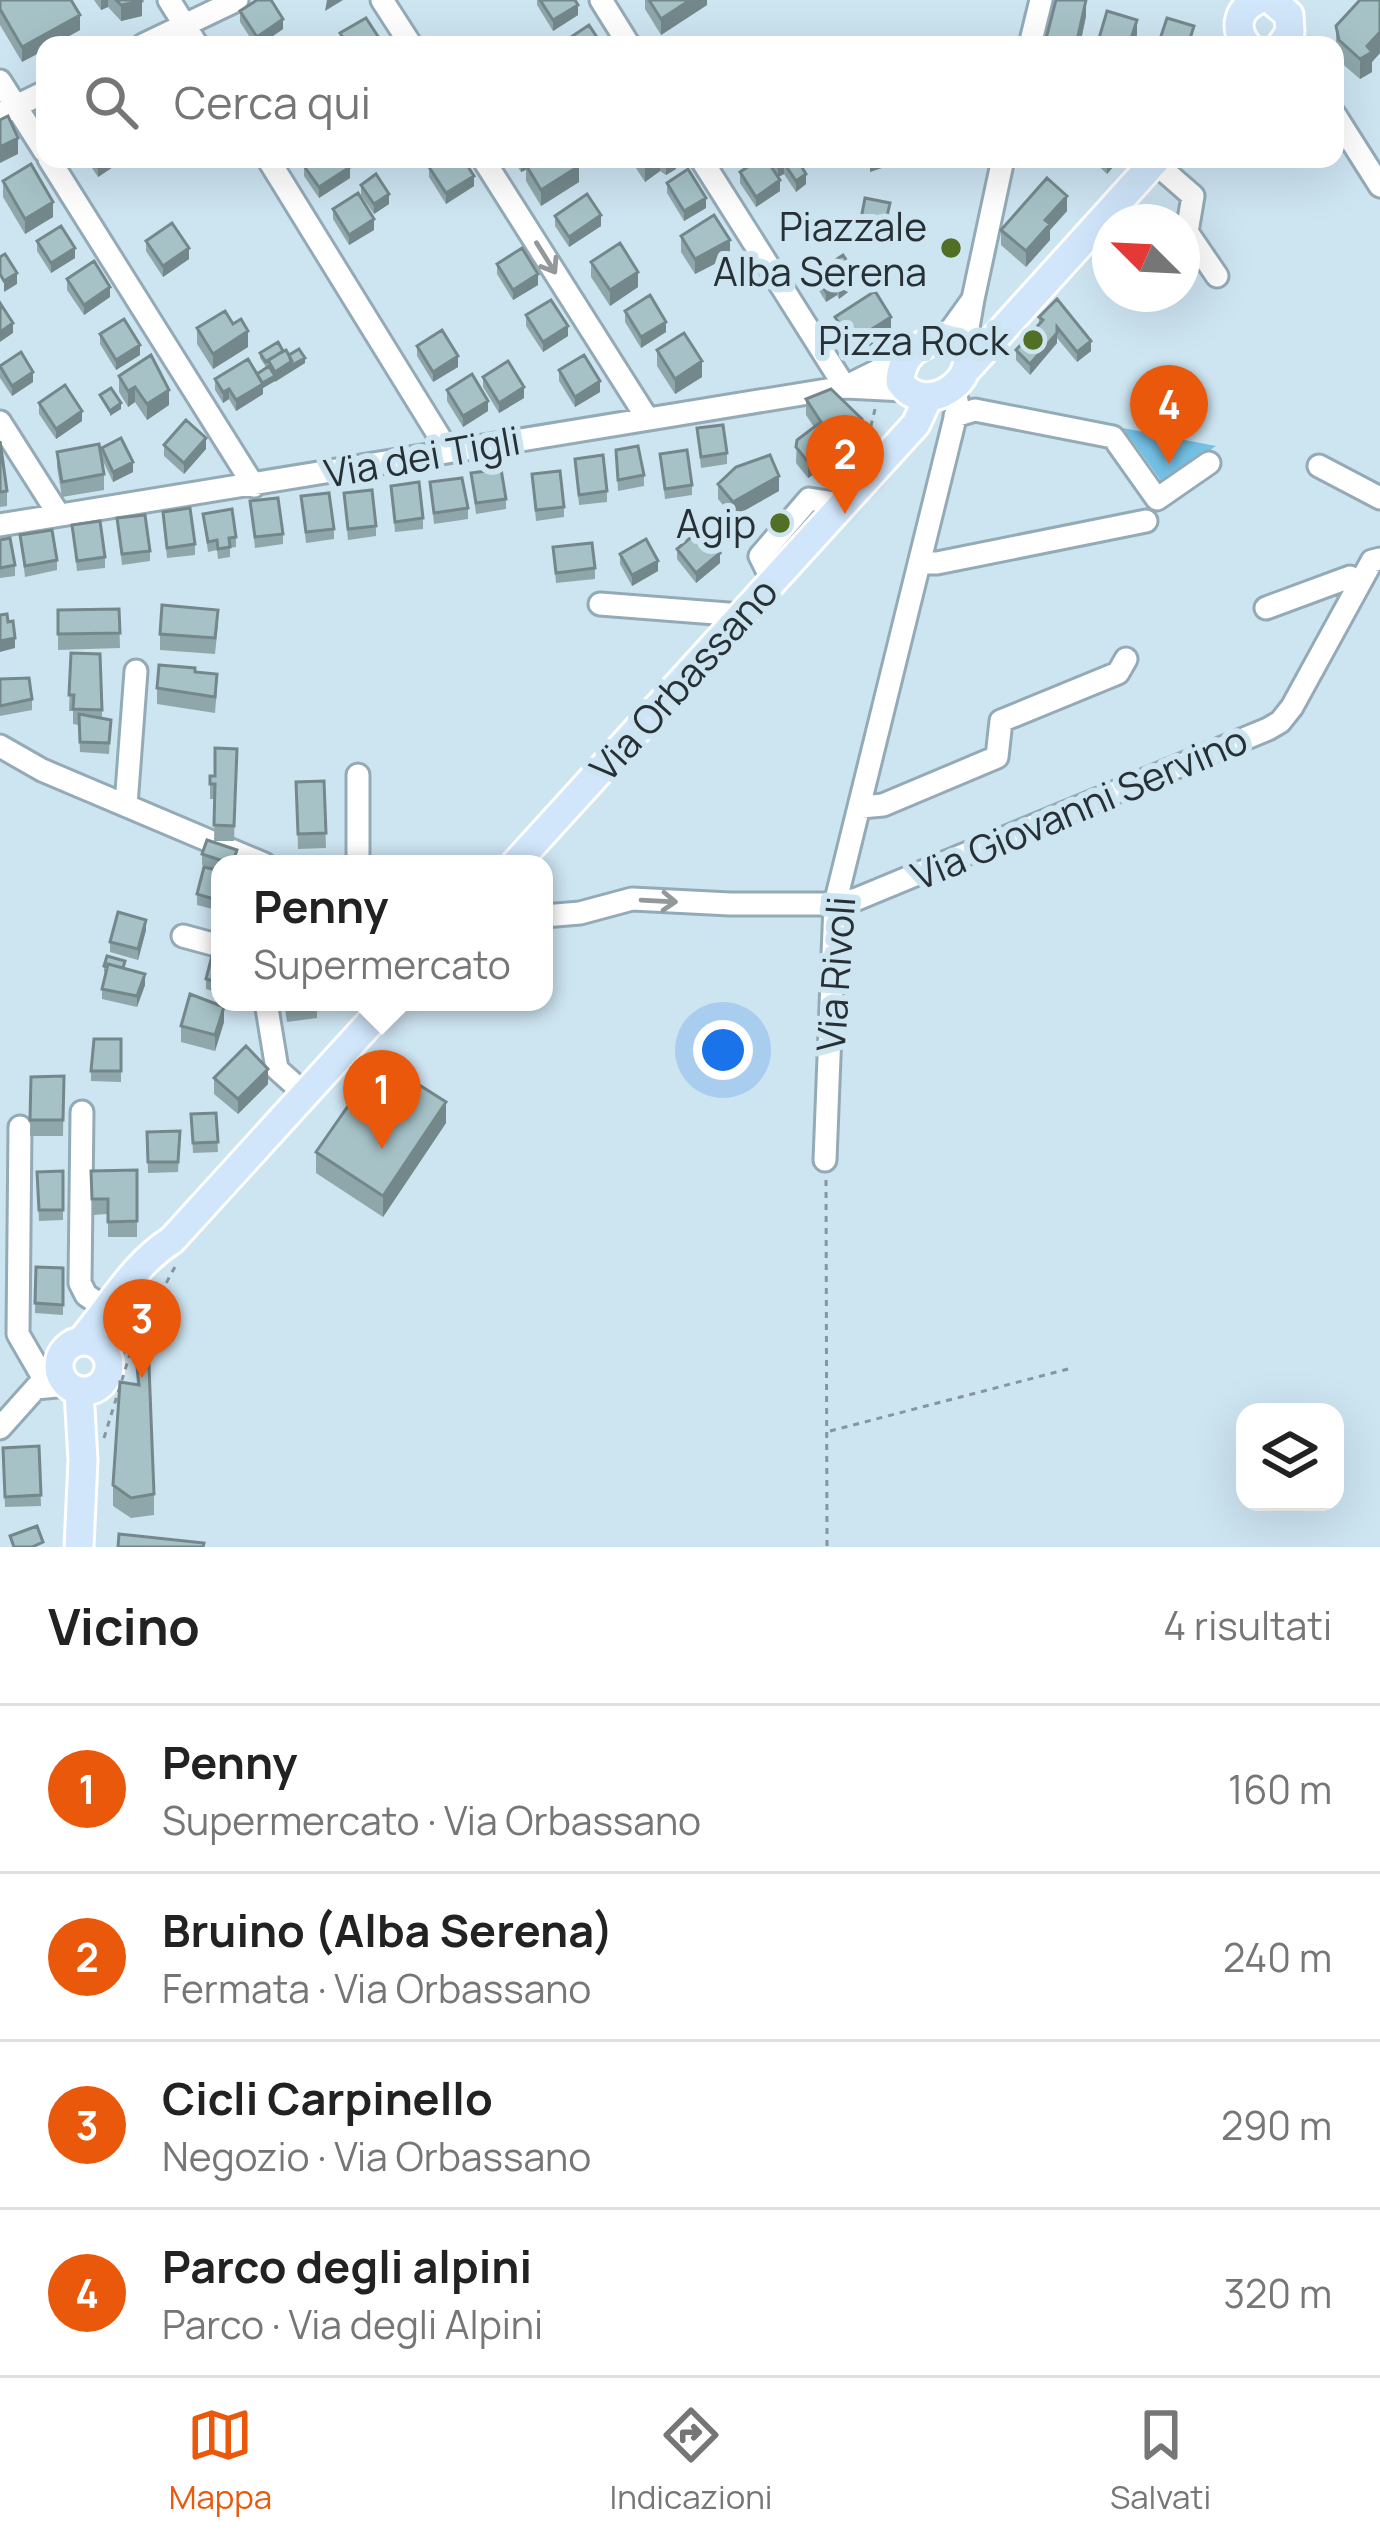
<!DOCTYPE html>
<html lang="it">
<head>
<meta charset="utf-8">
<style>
	:root { --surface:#fff; --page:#f2f2f2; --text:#222; --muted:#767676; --line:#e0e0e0; --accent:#ea580c }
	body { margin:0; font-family:Manrope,sans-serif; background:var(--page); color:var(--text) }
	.controls { position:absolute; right:36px; bottom:36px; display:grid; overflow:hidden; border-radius:24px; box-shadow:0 12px 48px #0002 }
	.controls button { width:108px; height:108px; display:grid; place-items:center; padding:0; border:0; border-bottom:3px solid var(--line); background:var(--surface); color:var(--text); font:60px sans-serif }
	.compass { position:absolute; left:1092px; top:204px; width:108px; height:108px; border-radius:50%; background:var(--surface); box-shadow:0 12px 48px #0002; rotate:294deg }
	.you { position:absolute; left:723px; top:1050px; width:42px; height:42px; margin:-30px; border:9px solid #fff; border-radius:50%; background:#1a73e8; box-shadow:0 0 0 18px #1a73e833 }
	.badge { display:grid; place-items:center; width:78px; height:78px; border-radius:50%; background:var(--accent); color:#fff; font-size:39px; font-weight:700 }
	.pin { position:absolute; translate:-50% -99px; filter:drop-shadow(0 3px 6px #0008) }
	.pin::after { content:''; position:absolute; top:63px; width:42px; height:36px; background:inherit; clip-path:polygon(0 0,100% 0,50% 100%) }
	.popup { position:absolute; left:211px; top:855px; width:342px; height:156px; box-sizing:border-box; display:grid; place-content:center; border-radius:24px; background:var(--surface); filter:drop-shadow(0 3px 9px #0005); font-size:39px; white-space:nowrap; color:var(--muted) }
	.popup b { font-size:45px; color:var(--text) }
	.popup::after { content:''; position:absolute; left:50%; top:100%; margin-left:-24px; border:24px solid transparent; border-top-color:var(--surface) }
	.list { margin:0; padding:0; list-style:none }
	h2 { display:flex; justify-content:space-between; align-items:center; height:156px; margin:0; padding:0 48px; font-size:51px }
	h2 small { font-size:39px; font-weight:400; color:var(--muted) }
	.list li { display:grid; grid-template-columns:78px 1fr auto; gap:36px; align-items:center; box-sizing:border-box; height:168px; padding:0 48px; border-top:3px solid var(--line) }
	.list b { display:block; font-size:45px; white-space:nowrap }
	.list p { margin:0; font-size:39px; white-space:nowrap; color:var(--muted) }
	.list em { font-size:39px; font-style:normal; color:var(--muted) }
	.icon { flex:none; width:66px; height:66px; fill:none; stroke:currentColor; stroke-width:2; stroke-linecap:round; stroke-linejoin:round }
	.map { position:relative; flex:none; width:1380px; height:1547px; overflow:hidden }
	.search { position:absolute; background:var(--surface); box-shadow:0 12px 48px #0002; left:36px; right:36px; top:36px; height:132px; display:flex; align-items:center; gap:30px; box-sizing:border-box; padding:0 42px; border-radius:24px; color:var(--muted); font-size:45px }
	.sheet { height:828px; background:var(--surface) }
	nav { display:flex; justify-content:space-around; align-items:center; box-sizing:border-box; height:168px; border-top:3px solid var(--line); background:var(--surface); font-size:33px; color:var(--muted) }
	nav a { display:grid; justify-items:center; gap:6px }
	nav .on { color:var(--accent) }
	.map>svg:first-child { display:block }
	.green { fill:#74c1e6 }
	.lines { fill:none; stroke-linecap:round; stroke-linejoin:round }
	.minor-casing { stroke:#94abb7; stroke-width:27 }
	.major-casing { stroke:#fff; stroke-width:33 }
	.path { stroke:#85969f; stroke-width:3; stroke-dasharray:6 6; stroke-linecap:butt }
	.minor { stroke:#fff; stroke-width:21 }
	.major { stroke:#d1e6fb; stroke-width:27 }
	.wall { fill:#8fa7ab }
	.shaded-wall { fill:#74888b }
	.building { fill:#a6c2c7; stroke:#74888b; stroke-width:3 }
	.oneway { stroke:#93989a }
	.poi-dot { fill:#517026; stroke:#cde4f1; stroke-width:4.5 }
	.labels { text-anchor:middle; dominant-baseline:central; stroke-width:12; stroke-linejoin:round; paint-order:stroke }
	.poi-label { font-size:39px; fill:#273035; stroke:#cde4f1; text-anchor:end }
	.street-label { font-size:39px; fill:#273035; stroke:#cde4f1 }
</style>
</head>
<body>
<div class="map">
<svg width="1380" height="1547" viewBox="0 0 1380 1547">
	<rect width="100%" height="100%" fill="#cde4f1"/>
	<!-- green -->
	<path class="green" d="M1123 428 1216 446 1162 482Z
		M140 1296 148 1298 149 1305 119 1366 117 1335Z"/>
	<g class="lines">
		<defs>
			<path id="minor" d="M169 0 197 45
				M382 0 411 45
				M601 0 629 45
				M143 45 237 0
				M1030 45 1041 0
				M0 81 45 152
				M0 114 45 92
				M1335 115 1380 186
				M49 159 254 486
				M268 159 447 449
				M483 159 647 418
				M701 159 845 387
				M1154 162 1193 196 1187 232 1217 276
				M973 299 1003 159
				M945 338 973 299 965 345
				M851 384 907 356
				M955 416 975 410 1113 437 1157 499 1209 463
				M0 422 59 515
				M1319 466 1380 498
				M0 525 845 387 905 390
				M920 563H937L1146 521
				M772 580 760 556 809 499 841 504
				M600 604 741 615
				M1266 608 1350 577 1361 581
				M0 746 42 770 264 864
				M358 775V864
				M126 805 136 671
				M861 807 883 805 997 757 1001 721 1118 673 1126 659
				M544 916 580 913 632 899 730 904H835L857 899 1268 729 1280 722 1292 707 1372 561 1380 559
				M183 936 220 946
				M266 1002 277 1069 305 1094
				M82 1112 80 1283 86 1295 105 1308
				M20 1127 18 1334 44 1379
				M825 1160 835 904 958 406 954 385
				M36 1388 67 1385
				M0 1428 59 1362"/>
			<path id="major" d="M1271 0 1289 15 1290 32 1281 45
				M1247 45C1233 28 1238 9 1258 0
				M945 338 965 345C982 381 924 418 900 382 901 355 919 343 945 338Z
				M968 368 1157 159
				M515 864 916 424 927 400
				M82 1340C111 1306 133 1265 172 1240L389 1002
				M59 1366a25 25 0 1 1 50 0a25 25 0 1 1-50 0Z
				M79 1391 83 1460 79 1547"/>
		</defs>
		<!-- minor casing -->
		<use href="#minor" class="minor-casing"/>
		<!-- major casing -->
		<use href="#major" class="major-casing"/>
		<!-- path -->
		<path class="path" d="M875 409 870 430 878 438
			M826 1180 827 1547
			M830 1431 1072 1368
			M104 1438 133 1344 176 1265"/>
		<!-- minor -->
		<use href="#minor" class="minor"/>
		<!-- major -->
		<use href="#major" class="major"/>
	</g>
	<!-- wall -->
	<path class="wall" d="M0 0 80 30 53 45H45L22 62 0 25Z
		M94 0H142V16L121 21 108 7 101 10Z
		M537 0H575L578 15 553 31 537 5Z
		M645 0H707V5L661 35 645 9Z
		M1380 0V53L1372 62V72L1360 79 1339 61 1336 47V26Z
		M240 11 283 29 260 45H255L240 22Z
		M1086 16 1080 45H1046V39Z
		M86 159H125L98 177Z
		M513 159H573L579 182 541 206 526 181V169L521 172Z
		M630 159H676V169L666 175 660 171 645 182Z
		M769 159H797L806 184 796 192 784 174 778 177 780 191 756 207 740 183V172L769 163Z
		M1091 159H1120L1107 174Z
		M304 166 350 178 319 198 304 176Z
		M429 167 474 186 446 204 429 177Z
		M3 181 53 217 25 234 3 197Z
		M667 183 706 208 684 221 667 193Z
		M361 185 389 204 374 214 361 195Z
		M333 209 374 230 349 245 333 219Z
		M1067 211 1050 230V240L1026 267 1001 245V230Z
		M890 214 885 235 861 230V219Z
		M555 216 601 226 569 247 555 226Z
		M681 236 730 256 695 274 681 252Z
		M37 241 75 258 51 273 37 251Z
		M146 241 189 259 163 277 146 251Z
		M591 262 638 287 610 306 591 277Z
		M497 264 538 285 513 300 497 274Z
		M825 267 856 286 839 299 837 295 826 302 818 289V278L825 273Z
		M67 279 110 297 84 315 67 290Z
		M625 311 666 332 641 348 625 322Z
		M526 315 568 336 543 352 526 326Z
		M835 317 891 332 851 358 835 332Z
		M1039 317 1091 351 1077 362 1057 338V343L1030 375 1016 360V350L1039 324Z
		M233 324 248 347 213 369 197 344V328Z
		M100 334 140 355 116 370 100 344Z
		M417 346 458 367 433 382 417 356Z
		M657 350 702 377 675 394 657 366Z
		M283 351 305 363 263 388V394L236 411 229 399 223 403 215 390V379L257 374 266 367 260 358V353Z
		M0 366 33 382 12 396 0 378Z
		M559 370 600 392 575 407 559 381Z
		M119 376 169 405 147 420 135 402 128 407 119 392Z
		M483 377 524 398 499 413 483 387Z
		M447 390 488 411 463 427 447 401Z
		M806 399 862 434 861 443 808 478 796 463 797 440 814 427 806 415Z
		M39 403 82 421 56 439 39 414Z
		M697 428 727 453V464L701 468Z
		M0 441 7 491V506L0 507Z
		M164 445 206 449 184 474 164 456Z
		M102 448 133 472 113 482 102 459Z
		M616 450 644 475V486L618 491Z
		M57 452 104 474V490L62 497 57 467Z
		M660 454 692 485V495L665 499Z
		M575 459 607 491V502L579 505Z
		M471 473 506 499V509L476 514Z
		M532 474 564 507V517L536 521Z
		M430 482 468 508V519L434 524Z
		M718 484 779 491 733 517 718 499Z
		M391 486 423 518V529L395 532Z
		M344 493 376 526V536L348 540Z
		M301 496 334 529V539L306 543Z
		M250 501 283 534V544L255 548Z
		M163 512 195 544V555L167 558Z
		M203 514 236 537V547L230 548V557L218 559 217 550 208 552Z
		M117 518 150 551V561L122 565Z
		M72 525 105 557V568L77 571Z
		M20 535 57 560V570L25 577Z
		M0 540 15 565V576L0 578Z
		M553 547 595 568V579L556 583Z
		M677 549 720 563 696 583 677 559Z
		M620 554 658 571 632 586 620 564Z
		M119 609 120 648 58 650V610Z
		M218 625 215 654 160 650V634Z
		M71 653 102 710V718L111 720 109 754 80 752 79 725 73 724V711H69Z
		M195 672 217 689 215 713 157 704V688Z
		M0 679 32 699V710L0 716Z
		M237 749 234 841H214L215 799H210V776H215Z
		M324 781 326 848 298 849 296 782Z
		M202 854 237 861 236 864H220V871L202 865Z
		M220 871V911L197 905V894Z
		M146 930 138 960 110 952V942Z
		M220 950V993L206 989V979Z
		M104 966 124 969 145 985 137 1007 102 999V989L106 972H104Z
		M284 1002H317V1018L287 1022Z
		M224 1022 215 1051 181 1042V1026Z
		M121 1039V1082L91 1081V1071Z
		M64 1076 63 1136H30L31 1077Z
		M214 1078 268 1084 238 1114 214 1094Z
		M216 1113 218 1152 193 1153 191 1114Z
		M446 1123 383 1217 316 1173V1152Z
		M180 1131 178 1172 148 1173 147 1132Z
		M137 1170V1237H108V1214L92 1215 91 1171Z
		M63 1171V1220L39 1221 37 1172Z
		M36 1267 63 1268V1315L35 1313Z
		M135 1348 154 1494V1515L131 1518 113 1506V1485L137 1384Z
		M39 1446 41 1506 5 1507 3 1448Z"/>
	<!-- shaded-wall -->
	<path class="shaded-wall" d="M101 0H108V7L101 10Z
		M327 0H343L325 11Z
		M690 0H707V5L661 35V19Z
		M1086 0V16L1080 45H1076Z
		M142 1V16L121 21V5Z
		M578 5V15L553 31V20Z
		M80 15V30L53 45H45V50L22 62V47Z
		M283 19V29L260 45H257V37Z
		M1137 20V35L1134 45H1129Z
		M1380 32V53L1372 62V72L1360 79V59L1367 46Z
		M18 138V154L0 163V147Z
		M110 159H125L98 177V167Z
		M521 159H543L526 165V170L521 172Z
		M655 159H660V171L645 182V166Z
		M666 159H676V169L666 175Z
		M870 159H909L870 172Z
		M1107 159H1120L1107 174Z
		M784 163V174L778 177V167Z
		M579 166V182L541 206V190Z
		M350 167V178L319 198V187Z
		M806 174V184L796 192V181Z
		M474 176V186L446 204V193Z
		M780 180V191L756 207V197Z
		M389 194V204L374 214V204Z
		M1067 196V211L1050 230V240L1026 267V251L1045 220Z
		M706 198V208L684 221V211Z
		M53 202V217L25 234V219Z
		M601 215V226L569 247V237Z
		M374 219V230L349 245V235Z
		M730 240V256L695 274V259Z
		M75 248V258L51 273V263Z
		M189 248V259L163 277V266Z
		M638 272V287L610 306V290Z
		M17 273V284L4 292V281Z
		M538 274V285L513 300V290Z
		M856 275V286L839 299V288Z
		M837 285V295L826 302V292Z
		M110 287V297L84 315V305Z
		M891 317V332L851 358V342Z
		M666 322V332L641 348V337Z
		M13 323V333L0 342V332Z
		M568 326V336L543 352V342Z
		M248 331V347L213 369V354Z
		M1057 333V343L1030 375V364Z
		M1091 341V351L1077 362V352Z
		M140 345V355L116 370V360Z
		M458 356V367L433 382V372Z
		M305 358V363L275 382V372L292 361Z
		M702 361V377L675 394V379Z
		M33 372V382L12 396V386Z
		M275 376V381L263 388V394L236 411V400Z
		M600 381V392L575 407V397Z
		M135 387V402L128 407V391Z
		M524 387V398L499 413V403Z
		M229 389V399L223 403V392Z
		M169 390V405L147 420V404Z
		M488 401V411L463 427V416Z
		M121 403V409L110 416V411Z
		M82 411V421L56 439V429Z
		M862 419 861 443 808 478V462Z
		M206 438V449L184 474V463Z
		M133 462V472L113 482V472Z
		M779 476V491L733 517V502Z
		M720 553V563L696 583V573Z
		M658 561V571L632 586V575Z
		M15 638V648L0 652V641Z
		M146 920V930L138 960V949Z
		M145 974V985L137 1007V996Z
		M224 1007V1022L215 1051V1035Z
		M268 1069V1084L238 1114V1099Z
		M446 1102V1123L383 1217V1196Z"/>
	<!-- building -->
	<path class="building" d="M0 0H71L80 15 22 47 0 9Z
		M116 0H142V1L121 5Z
		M257 0H271L283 19 257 37 240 11Z
		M540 0H575L578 5 553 20Z
		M649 0H690L661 19Z
		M1056 0H1086L1076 45 1046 39Z
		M1360 0H1380V32L1367 46 1372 52 1360 59 1339 40 1336 26Z
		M1107 11 1137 20 1129 45H1097Z
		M366 18 381 41 374 45H348L340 33Z
		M1167 18 1194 26 1188 45H1158Z
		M589 25 602 45H567L565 41Z
		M8 116 18 138 0 147V120Z
		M93 159H110L98 167Z
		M315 159H344L350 167 319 187 304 166Z
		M442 159H463L474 176 446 193 429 167Z
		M536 159H573L579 166 541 190 526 165Z
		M640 159H655L645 166Z
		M760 159H766L780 180 756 197 740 172Z
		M773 159H797L806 174 796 181 784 163 778 167Z
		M31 164 53 202 25 219 3 181Z
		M688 169 706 198 684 211 667 183Z
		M376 174 389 194 374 204 361 185Z
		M1047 178 1067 196 1045 220 1050 224 1026 251 1001 230Z
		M358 193 374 219 349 235 333 209Z
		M587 194 601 215 569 237 555 216Z
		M865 198 890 203 885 225 861 219Z
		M714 215 730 240 695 259 681 236Z
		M172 223 189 248 163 266 146 241Z
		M61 226 75 248 51 263 37 241Z
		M620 243 638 272 610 290 591 262Z
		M522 248 538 274 513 290 497 264Z
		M5 254 17 273 4 281 0 274V257Z
		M843 255 856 275 839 288 837 285 826 292 818 278 828 271 825 267Z
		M94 261 110 287 84 305 67 279Z
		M875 291 891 317 851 342 835 317Z
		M650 295 666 322 641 337 625 311Z
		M1057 299 1091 341 1077 352 1057 327V333L1030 364 1016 350 1043 320 1039 317Z
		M551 300 568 326 543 342 526 315Z
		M0 303 13 323 0 332Z
		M225 311 233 324 241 319 248 331 213 354 197 328Z
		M124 319 140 345 116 360 100 334Z
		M442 330 458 356 433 372 417 346Z
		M684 333 702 361 675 379 657 350Z
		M278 342 283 351 266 362 260 353Z
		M299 349 305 358 292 365 289 355Z
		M286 350 292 361 275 372 268 360Z
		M21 352 33 372 12 386 0 366Z
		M151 355 169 390 147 404 135 387 128 391 119 376Z
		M584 355 600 381 575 397 559 370Z
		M248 359 263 384 236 400 229 389 223 392 215 379Z
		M508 361 524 387 499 403 483 377Z
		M269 366 275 376 262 383 257 374Z
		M472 374 488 401 463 416 447 390Z
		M65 385 82 411 56 429 39 403Z
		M111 388 121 403 110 411 100 395Z
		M831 389 862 419 861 427 808 462 796 447 797 440 821 422 806 399Z
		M186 420 206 438 184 463 164 445Z
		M723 425 727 453 701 457 697 428Z
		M121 438 133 462 113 472 102 448Z
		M0 441 7 491 0 492Z
		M99 444 104 474 62 482 57 452Z
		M638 446 644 475 618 480 616 450Z
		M687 450 692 485 665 489 660 454Z
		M603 455 607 491 579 495 575 459Z
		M770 455 779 476 733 502 718 484 736 467Z
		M501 469 506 499 476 503 471 473Z
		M560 471 564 507 536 510 532 474Z
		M462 478 468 508 434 513 430 482Z
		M419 482 423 518 395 522 391 486Z
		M372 490 376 526 348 529 344 493Z
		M329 493 334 529 306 532 301 496Z
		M278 498 283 534 255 537 250 501Z
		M190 508 195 544 167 548 163 512Z
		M232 509 236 537 229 538 230 547 218 549 217 540 208 542 203 514Z
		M145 515 150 551 122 554 117 518Z
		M100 521 105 557 77 561 72 525Z
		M701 529 720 553 696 573 677 549Z
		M52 530 57 560 25 566 20 535Z
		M10 538 15 565 0 568V540Z
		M646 539 658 561 632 575 620 554Z
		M592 543 595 568 556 573 553 547Z
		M162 605 218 610 215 638 160 634Z
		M119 609 120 633 58 634V610Z
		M7 614 8 622 13 621 15 638 0 641V615Z
		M71 653 100 654 102 710 73 709 74 695H69Z
		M159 665 195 668V672L217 674 215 697 157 688Z
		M29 678 32 699 0 706V679Z
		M79 714 111 720 109 743 80 742Z
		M215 748 237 749 234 826 214 825 215 784H210V776H215Z
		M324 781 326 833 298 834 296 782Z
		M207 840 237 850 232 864 202 854Z
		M204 867 220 871V901L197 894Z
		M118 912 146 920 138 949 110 942Z
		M214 948 220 950V983L206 979Z
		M107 956 125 961 123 968 108 964 107 967 104 966Z
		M108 964 145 974 137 996 102 989Z
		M190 994 224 1007 215 1035 181 1026Z
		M286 1002H317L287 1007Z
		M94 1039H121V1071H91Z
		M246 1046 268 1069 238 1099 214 1078Z
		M380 1060 446 1102 383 1196 316 1152Z
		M64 1076 63 1120H30L31 1077Z
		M216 1113 218 1142 193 1143 191 1114Z
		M180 1131 178 1162H148L147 1132Z
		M137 1170V1221L108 1222V1199H92L91 1171Z
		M63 1171V1210H39L37 1172Z
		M36 1267 63 1268V1305L35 1303Z
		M141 1338 148 1341 154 1494 131 1498 113 1485 120 1382 139 1385 135 1348Z
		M39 1446 41 1495 5 1497 3 1448Z
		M37 1526 43 1542 32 1547H14L10 1536Z
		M119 1534 204 1543 203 1547H118Z"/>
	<!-- one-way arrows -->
	<defs><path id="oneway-shaft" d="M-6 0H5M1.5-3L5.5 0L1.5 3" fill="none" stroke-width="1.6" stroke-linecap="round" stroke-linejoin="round" transform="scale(3)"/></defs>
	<g class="oneway">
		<use href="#oneway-shaft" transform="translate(546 258) rotate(58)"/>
		<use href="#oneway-shaft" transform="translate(659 901) rotate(3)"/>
	</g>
	<!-- markers -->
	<g class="poi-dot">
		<circle cx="951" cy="248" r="12"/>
		<circle cx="1033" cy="340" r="12"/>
		<circle cx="780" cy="523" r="12"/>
	</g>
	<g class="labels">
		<!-- poi labels -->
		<g class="poi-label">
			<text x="927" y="226">Piazzale<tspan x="927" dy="45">Alba Serena</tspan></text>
			<text x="1009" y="340">Pizza Rock</text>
			<text x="756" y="523">Agip</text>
		</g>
		<!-- street labels -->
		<g class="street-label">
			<text transform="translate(422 456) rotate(-10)">Via dei Tigli</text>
			<text transform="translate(683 679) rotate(-48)">Via Orbassano</text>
			<text transform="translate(1079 807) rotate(-23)">Via Giovanni Servino</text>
			<text transform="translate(835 974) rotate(-86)">Via Rivoli</text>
		</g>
	</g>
</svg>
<div class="controls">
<button><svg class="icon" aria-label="layers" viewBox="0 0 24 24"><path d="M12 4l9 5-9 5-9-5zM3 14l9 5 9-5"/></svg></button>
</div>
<svg class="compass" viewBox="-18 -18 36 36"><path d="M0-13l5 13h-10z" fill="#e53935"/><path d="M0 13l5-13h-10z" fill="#767676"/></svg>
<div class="you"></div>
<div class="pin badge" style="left:382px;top:1149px">1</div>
<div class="popup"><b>Penny</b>Supermercato</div>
<div class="pin badge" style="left:845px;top:514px">2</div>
<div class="pin badge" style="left:142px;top:1378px">3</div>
<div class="pin badge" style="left:1169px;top:464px">4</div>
<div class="search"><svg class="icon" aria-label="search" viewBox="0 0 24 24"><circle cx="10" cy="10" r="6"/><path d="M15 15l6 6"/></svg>Cerca qui</div>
</div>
<section class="sheet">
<h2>Vicino<small>4 risultati</small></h2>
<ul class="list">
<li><span class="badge">1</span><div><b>Penny</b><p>Supermercato · Via Orbassano</p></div><em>160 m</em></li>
<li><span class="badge">2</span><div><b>Bruino (Alba Serena)</b><p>Fermata · Via Orbassano</p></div><em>240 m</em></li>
<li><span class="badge">3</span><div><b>Cicli Carpinello</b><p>Negozio · Via Orbassano</p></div><em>290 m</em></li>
<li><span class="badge">4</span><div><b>Parco degli alpini</b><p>Parco · Via degli Alpini</p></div><em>320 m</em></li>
</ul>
</section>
<nav>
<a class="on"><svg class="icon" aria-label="map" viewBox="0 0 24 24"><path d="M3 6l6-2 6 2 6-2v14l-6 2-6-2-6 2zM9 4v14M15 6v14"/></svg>Mappa</a>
<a><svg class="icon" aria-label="directions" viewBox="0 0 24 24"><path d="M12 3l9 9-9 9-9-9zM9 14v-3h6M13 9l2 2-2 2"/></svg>Indicazioni</a>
<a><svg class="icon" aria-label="saved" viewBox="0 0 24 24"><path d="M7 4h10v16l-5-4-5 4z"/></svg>Salvati</a>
</nav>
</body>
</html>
